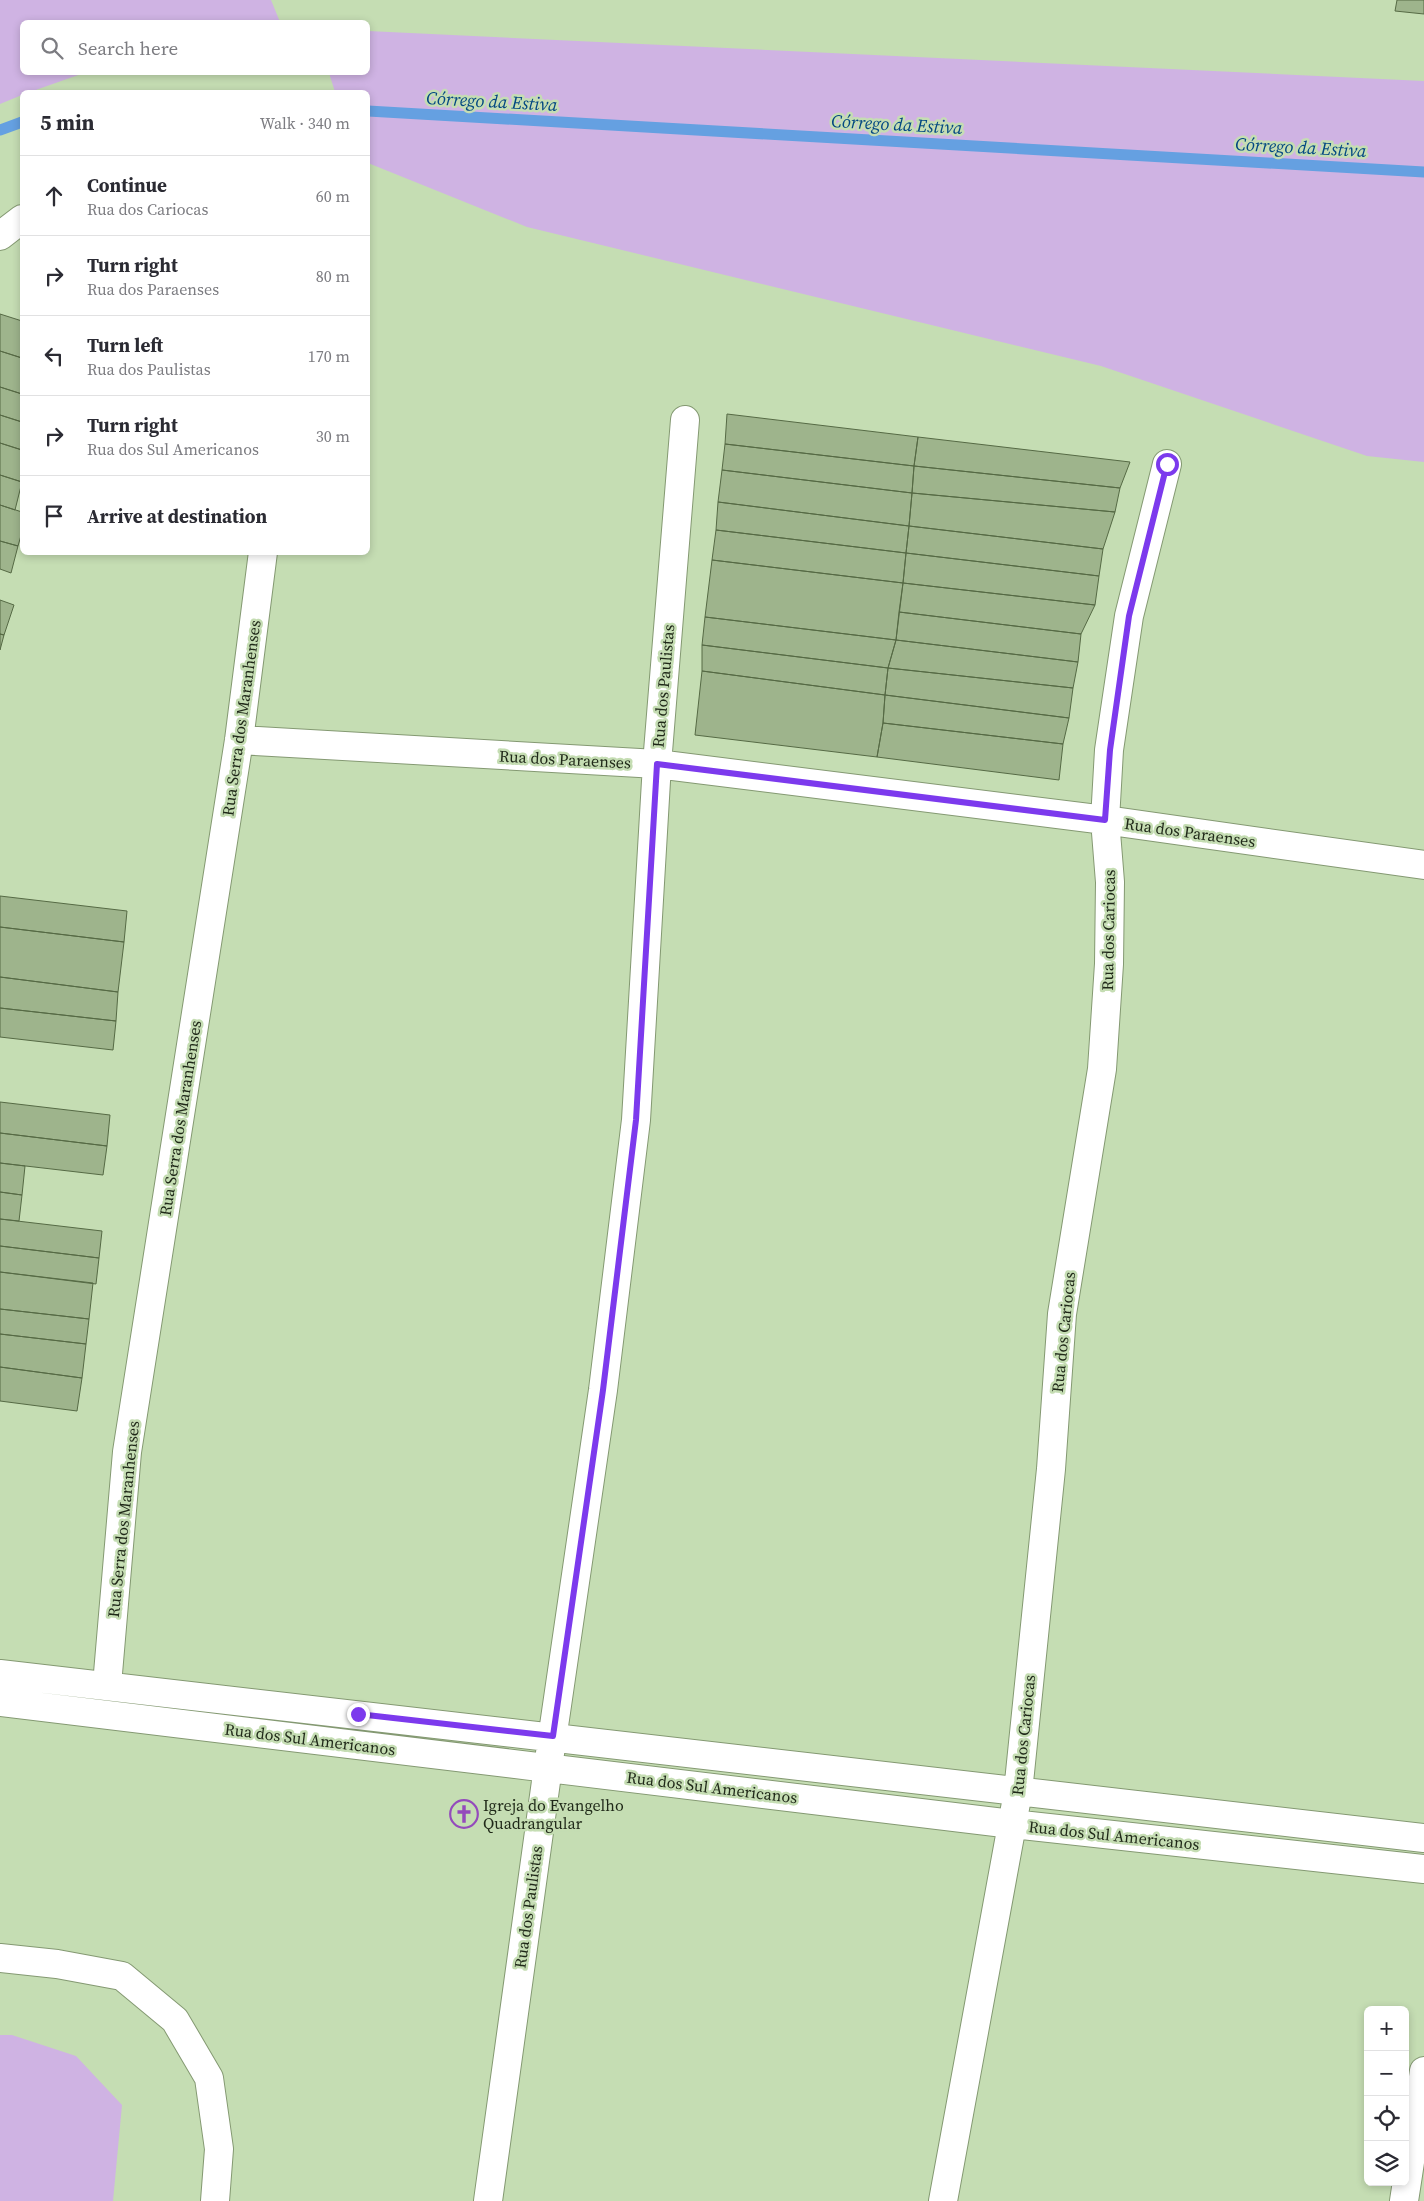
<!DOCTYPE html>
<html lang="en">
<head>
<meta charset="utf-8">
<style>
	:root { --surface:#fff; --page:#f7f7f7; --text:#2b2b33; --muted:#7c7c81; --line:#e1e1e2 }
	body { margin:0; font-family:"Source Serif 4",serif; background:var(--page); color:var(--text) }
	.controls { position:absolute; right:15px; bottom:15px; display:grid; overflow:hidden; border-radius:8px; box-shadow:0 2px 8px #0003 }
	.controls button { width:45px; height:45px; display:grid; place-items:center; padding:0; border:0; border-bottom:1px solid var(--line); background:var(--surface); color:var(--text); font:25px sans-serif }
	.stop { position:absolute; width:15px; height:15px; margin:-11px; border:4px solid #7c3aed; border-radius:50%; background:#fff }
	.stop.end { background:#7c3aed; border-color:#fff; box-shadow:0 1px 5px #0008 }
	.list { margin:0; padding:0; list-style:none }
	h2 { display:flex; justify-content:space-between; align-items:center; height:65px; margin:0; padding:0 20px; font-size:21px }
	h2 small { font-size:16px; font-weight:400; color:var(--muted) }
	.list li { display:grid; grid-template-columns:32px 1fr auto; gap:15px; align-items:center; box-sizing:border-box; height:80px; padding:0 20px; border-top:1px solid var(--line) }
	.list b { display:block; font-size:19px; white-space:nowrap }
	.list p { margin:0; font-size:16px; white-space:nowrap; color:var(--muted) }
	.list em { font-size:16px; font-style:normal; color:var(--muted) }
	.icon { flex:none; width:28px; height:28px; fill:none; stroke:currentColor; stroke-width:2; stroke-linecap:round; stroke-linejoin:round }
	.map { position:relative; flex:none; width:1424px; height:2201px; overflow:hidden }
	.search { position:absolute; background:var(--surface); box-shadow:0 2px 8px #0003; left:20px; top:20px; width:350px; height:55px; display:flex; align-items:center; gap:12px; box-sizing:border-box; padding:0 18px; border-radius:8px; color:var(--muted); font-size:19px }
	.panel { position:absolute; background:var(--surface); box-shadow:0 2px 8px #0003; left:20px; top:90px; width:350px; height:465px; border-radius:8px }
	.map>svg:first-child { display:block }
	.green { fill:#cfb3e3 }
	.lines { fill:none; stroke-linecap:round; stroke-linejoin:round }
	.stream { stroke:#65a0e1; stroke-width:11 }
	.building { fill:#9eb48c; stroke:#566a45 }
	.minor-casing { stroke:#849972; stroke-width:30 }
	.minor { stroke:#fff; stroke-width:28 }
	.route { stroke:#7c3aed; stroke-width:6 }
	.labels { text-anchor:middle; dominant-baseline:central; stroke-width:5; stroke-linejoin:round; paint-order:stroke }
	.street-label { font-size:16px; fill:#1f2818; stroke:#c5ddb3 }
	.poi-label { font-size:16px; fill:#1f2818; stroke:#c5ddb3; text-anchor:start }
	.water-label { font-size:18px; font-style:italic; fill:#024782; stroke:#c5ddb3 }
</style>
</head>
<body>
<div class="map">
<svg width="1424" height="2201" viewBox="0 0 1424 2201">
	<rect width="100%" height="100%" fill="#c5ddb3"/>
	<!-- green -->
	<path class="green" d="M0 0H271L280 22H22V72L84 73 30 92H22V95L0 104Z
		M368 31 1424 81V462L1367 456 1101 366 527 227 368 163V92H335L329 73 368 72Z
		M0 2035H12L76 2056 122 2105 113 2201H0Z"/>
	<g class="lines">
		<!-- stream -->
		<path class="stream" d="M368 111 1424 172
			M0 130 22 122"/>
	</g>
	<!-- building -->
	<path class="building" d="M1397 0H1424V14L1395 11Z
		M0 314 22 321V358L0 351Z
		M0 351 22 358V394L0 387Z
		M0 387 22 394V422L0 415Z
		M727 414 918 437 914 466 725 444Z
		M0 415 22 422V450L0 443Z
		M918 437 1130 462 1120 488 914 466Z
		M0 443 22 450V482L0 475Z
		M725 444 914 466 912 493 722 470Z
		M914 466 1120 488 1115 512 912 493Z
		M722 470 912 493 909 526 718 502Z
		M0 475 22 482 15 510 0 505Z
		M912 493 1115 512 1103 549 909 526Z
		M718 502 909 526 906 553 716 530Z
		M0 505 22 512V532L18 546 0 541Z
		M909 526 1103 549 1099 576 906 553Z
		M716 530 906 553 903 583 712 560Z
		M0 541 18 546 11 573 0 569Z
		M906 553 1099 576 1095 605 903 583Z
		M712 560 903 583 896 640 705 617Z
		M903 583 1095 605 1081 634 899 612Z
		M0 600 14 605 4 635 0 634Z
		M899 612 1081 634 1078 662 896 640Z
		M705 617 896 640 888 668 702 645Z
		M0 634 4 635 0 650Z
		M896 640 1078 662 1073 688 888 668Z
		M702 645 888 668 885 695 702 671Z
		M888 668 1073 688 1069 718 885 695Z
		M702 671 885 695 883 723 877 757 695 735Z
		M885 695 1069 718 1063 744 883 723Z
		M883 723 1063 744 1059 780 877 757Z
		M0 896 127 911 124 942 0 927Z
		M0 927 124 942 118 992 0 977Z
		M0 977 118 992 116 1021 0 1008Z
		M0 1008 116 1021 113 1050 0 1037Z
		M0 1102 110 1115 107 1146 0 1133Z
		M0 1133 107 1146 103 1175 0 1163Z
		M0 1163 25 1166 22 1195 0 1192Z
		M0 1192 22 1195 19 1221 0 1219Z
		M0 1219 102 1231 99 1258 0 1246Z
		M0 1246 99 1258 96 1284 0 1272Z
		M0 1272 93 1283 89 1319 0 1309Z
		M0 1309 89 1319 86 1344 0 1334Z
		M0 1334 86 1344 82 1378 0 1367Z
		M0 1367 82 1378 77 1411 0 1401Z"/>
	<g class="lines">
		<defs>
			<path id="minor" d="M0 236 22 219
				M239 740 657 764 1105 820 1424 865
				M0 1674 1424 1838
				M107 1685 127 1452 239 740 263 552
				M0 1702 1012 1824 1424 1869
				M0 1958 57 1964 122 1976 175 2020 209 2078 219 2149 215 2201
				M488 2201 548 1767 603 1390 636 1120 657 764 685 420
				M943 2201 1018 1792 1051 1469 1062 1314 1102 1069 1109 964 1110 882 1105 820 1109 750 1129 616 1167 464
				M1404 2201 1424 2071"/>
		</defs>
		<!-- minor casing -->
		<use href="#minor" class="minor-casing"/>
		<!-- minor -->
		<use href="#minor" class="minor"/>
	</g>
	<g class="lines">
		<!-- route -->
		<path class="route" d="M358 1714 553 1736 603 1390 636 1120 657 764 1105 820 1110 750 1129 616 1167 464"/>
	</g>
	<!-- icons -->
	<defs>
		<symbol id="church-ring" viewBox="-11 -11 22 22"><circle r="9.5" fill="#c5ddb3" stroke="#944abc" stroke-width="1.5"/><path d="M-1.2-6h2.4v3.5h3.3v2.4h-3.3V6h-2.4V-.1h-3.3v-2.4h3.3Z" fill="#944abc"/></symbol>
	</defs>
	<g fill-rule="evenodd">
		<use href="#church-ring" x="448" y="1798" width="32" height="32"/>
	</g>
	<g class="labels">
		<!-- street labels -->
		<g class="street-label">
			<text transform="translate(663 686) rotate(-85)">Rua dos Paulistas</text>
			<text transform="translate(241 718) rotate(-82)">Rua Serra dos Maranhenses</text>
			<text transform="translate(565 759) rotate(3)">Rua dos Paraenses</text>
			<text transform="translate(1190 832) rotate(8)">Rua dos Paraenses</text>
			<text transform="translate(1108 930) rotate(-89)">Rua dos Cariocas</text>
			<text transform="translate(180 1118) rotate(-81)">Rua Serra dos Maranhenses</text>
			<text transform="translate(1063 1332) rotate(-84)">Rua dos Cariocas</text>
			<text transform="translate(123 1519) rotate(-84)">Rua Serra dos Maranhenses</text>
			<text transform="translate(1023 1735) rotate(-84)">Rua dos Cariocas</text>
			<text transform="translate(310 1739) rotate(7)">Rua dos Sul Americanos</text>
			<text transform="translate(712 1787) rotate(7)">Rua dos Sul Americanos</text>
			<text transform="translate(1114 1835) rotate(6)">Rua dos Sul Americanos</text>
			<text transform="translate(528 1907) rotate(-82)">Rua dos Paulistas</text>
		</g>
		<!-- poi labels -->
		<g class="poi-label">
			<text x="483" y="1805">Igreja do Evangelho<tspan x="483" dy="18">Quadrangular</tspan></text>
		</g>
		<!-- water labels -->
		<g class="water-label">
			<text transform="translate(492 101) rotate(3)">Córrego da Estiva</text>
			<text transform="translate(897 124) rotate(3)">Córrego da Estiva</text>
			<text transform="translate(1301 147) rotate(3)">Córrego da Estiva</text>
		</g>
	</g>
</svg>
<div class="controls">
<button>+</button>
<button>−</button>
<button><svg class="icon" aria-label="locate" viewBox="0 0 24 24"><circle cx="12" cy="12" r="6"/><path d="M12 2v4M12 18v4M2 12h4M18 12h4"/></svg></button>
<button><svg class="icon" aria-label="layers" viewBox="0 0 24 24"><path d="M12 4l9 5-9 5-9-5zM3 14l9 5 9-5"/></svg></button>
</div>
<div class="stop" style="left:1167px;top:464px"></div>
<div class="stop end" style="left:358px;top:1714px"></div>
<div class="search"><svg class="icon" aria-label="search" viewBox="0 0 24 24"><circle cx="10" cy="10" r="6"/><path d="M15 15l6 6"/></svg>Search here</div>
<section class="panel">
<h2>5 min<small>Walk · 340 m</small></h2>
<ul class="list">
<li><svg class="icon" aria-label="ahead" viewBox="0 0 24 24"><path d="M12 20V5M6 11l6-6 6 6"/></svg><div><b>Continue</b><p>Rua dos Cariocas</p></div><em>60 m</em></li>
<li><svg class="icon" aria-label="right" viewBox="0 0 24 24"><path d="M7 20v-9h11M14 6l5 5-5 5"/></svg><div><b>Turn right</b><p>Rua dos Paraenses</p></div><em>80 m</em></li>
<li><svg class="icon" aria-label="left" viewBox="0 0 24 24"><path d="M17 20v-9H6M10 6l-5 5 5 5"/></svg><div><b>Turn left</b><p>Rua dos Paulistas</p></div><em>170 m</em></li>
<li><svg class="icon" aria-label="right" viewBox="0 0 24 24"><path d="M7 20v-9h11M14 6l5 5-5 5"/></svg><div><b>Turn right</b><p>Rua dos Sul Americanos</p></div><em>30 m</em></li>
<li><svg class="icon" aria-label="arrive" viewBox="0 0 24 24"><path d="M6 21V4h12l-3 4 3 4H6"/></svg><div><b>Arrive at destination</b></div></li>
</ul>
</section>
</div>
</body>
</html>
